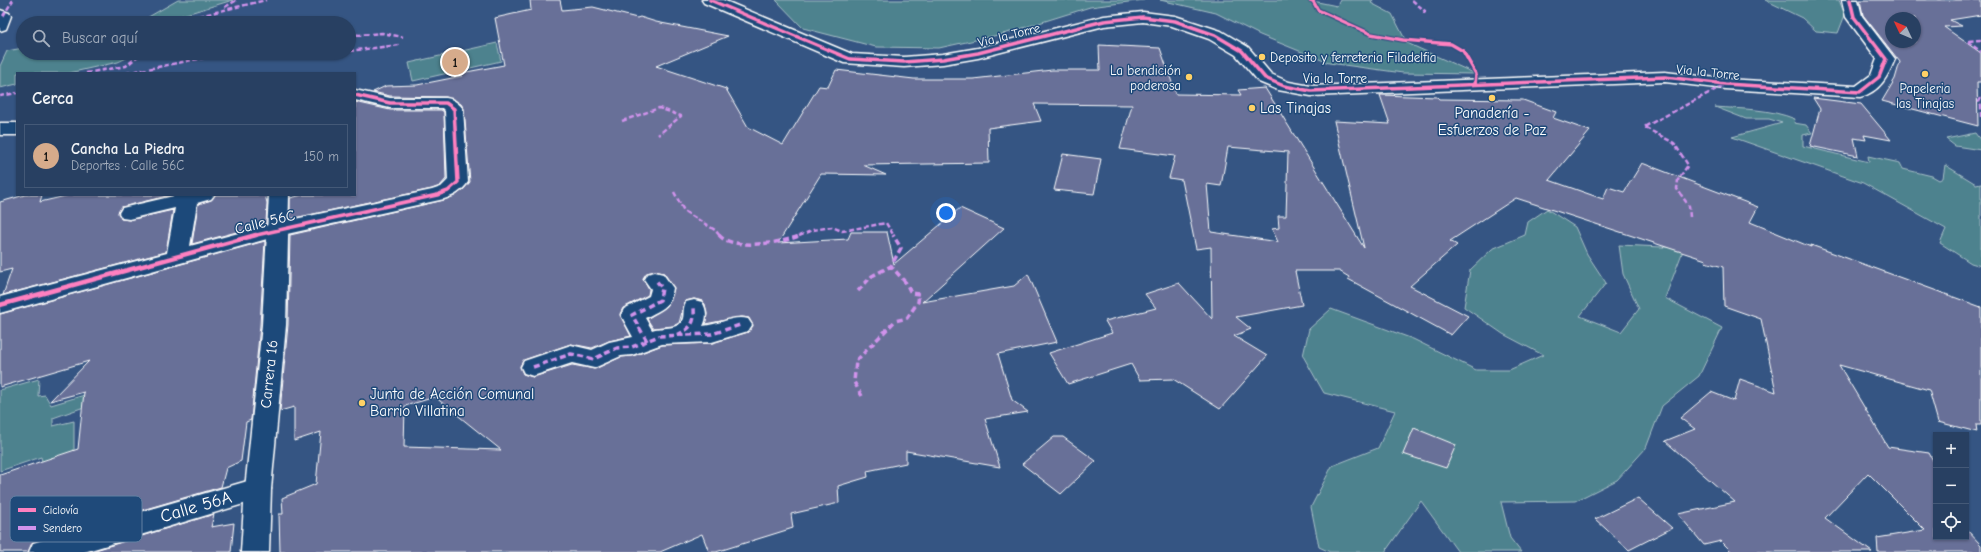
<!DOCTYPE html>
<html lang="es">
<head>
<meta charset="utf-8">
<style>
	:root { --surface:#284062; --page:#304768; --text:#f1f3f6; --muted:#a5afbe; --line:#445977; --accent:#d6ab8b }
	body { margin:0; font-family:"Comic Neue",sans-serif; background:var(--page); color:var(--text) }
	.controls { position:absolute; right:12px; bottom:12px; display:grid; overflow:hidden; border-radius:0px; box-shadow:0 1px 3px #0004 }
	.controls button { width:36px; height:36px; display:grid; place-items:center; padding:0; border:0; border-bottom:1px solid var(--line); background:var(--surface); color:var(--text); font:20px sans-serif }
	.compass { position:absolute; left:1885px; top:12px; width:36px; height:36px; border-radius:50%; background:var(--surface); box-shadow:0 1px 3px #0004; rotate:314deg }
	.you { position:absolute; left:946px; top:213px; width:14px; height:14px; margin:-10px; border:3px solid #fff; border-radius:50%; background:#1a73e8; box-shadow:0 0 0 6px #1a73e833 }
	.badge { display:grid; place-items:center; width:26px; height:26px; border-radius:50%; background:var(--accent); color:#111; font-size:13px; font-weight:700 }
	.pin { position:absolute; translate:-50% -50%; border:2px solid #fff; box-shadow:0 1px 4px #0006 }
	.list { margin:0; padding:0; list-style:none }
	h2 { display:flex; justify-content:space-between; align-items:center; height:52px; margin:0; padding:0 16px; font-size:17px }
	h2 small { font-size:13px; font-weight:400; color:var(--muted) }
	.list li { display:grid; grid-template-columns:26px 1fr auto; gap:12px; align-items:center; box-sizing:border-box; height:64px; margin:0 8px 8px; padding:0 8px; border:1px solid var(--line); border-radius:0px }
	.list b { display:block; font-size:15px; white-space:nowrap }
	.list p { margin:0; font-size:13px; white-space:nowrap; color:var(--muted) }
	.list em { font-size:13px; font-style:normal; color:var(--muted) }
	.icon { flex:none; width:22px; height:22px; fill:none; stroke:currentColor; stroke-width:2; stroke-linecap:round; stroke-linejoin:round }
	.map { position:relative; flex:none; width:1981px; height:552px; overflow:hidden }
	.search { position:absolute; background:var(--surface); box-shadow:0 1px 3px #0004; left:16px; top:16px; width:340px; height:44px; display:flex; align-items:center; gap:10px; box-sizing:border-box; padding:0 14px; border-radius:22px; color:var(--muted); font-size:15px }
	.panel { position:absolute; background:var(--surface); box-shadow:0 1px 3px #0004; left:16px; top:72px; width:340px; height:124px; border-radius:0px }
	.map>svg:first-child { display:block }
	.green { fill:#4e828e; stroke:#a6c0c6 }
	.building { fill:#687098; stroke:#fff; fill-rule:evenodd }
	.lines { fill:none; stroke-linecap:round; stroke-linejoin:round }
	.street-casing { stroke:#fff; stroke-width:3 }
	.secondary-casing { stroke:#fff; stroke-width:3 }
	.street { fill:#1f4a7a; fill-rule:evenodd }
	.secondary { fill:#1f4a7a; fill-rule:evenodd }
	.quiet-far1 { stroke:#d193ec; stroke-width:2.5; stroke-dasharray:5 2.5; stroke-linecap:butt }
	.quiet { stroke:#d193ec; stroke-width:3.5; stroke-dasharray:6 3.5; stroke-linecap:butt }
	.cycleway-far1-casing { stroke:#1f4a7a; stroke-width:5.5 }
	.cycleway-casing { stroke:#1f4a7a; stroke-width:7 }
	.cycleway-far1 { stroke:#ff80c0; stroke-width:3.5 }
	.cycleway { stroke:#ff80c0; stroke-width:4.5 }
	.poi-dot { fill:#ffd166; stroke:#1f4a7a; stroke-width:1.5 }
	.labels { text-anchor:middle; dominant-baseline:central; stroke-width:3; stroke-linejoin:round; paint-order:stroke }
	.far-street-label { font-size:13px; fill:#fff; stroke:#1f4a7a }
	.far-poi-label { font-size:13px; fill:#fff; stroke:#1f4a7a; text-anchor:start }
	.poi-label { font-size:15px; fill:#fff; stroke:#1f4a7a; text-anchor:start }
	.street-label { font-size:15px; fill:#fff; stroke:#1f4a7a }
	.near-street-label { font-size:18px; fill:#fff; stroke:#1f4a7a }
	.key { fill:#1f4a7a; stroke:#6280a2; stroke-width:1 }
	.key-label { font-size:11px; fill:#fff }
</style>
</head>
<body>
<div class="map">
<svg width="1981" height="552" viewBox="0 0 1981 552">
	<rect width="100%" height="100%" fill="#355583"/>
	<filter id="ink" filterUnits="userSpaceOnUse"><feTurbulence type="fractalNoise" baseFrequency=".025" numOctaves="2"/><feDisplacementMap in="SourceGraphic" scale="8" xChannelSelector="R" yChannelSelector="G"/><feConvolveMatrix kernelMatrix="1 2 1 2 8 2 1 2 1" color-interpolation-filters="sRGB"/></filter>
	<g filter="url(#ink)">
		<!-- green -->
		<path class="green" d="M178 0H233L156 23H138Z
			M776 0H1144L1090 7 1007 33 939 48 876 47 803 28Z
			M1160 0H1308L1337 6 1340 0H1373L1371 3 1392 14 1407 43 1476 74 1403 73 1329 63 1260 35 1216 13Z
			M1765 0H1839L1845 15 1838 33 1816 31 1802 18Z
			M497 43 501 61 413 81 409 63Z
			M23 48V53H137L118 62 69 73H17V84L0 88V66L7 51Z
			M1715 107C1742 109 1771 109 1795 119L1794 123 1806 125 1812 133 1803 135V146L1869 162 1868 156 1900 163 1903 169 1932 176 1939 180 1943 178 1945 165 1976 184 1981 183V266L1971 263 1940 243 1946 229 1863 183 1732 137 1782 123 1769 119H1746Z
			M1975 133 1981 141V150L1955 146 1946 139Z
			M1547 209 1575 227 1587 254 1606 283 1580 316 1621 332 1639 309 1623 274 1619 245 1684 248 1665 298 1722 328 1699 376 1662 406 1646 448 1617 480 1575 501 1501 502 1510 538 1521 552H1458L1421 501 1385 552H1330L1319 547 1311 507 1332 466 1378 448 1395 411 1324 393 1303 356 1309 329 1331 309 1413 339 1476 370H1509L1543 355 1503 334 1464 307 1470 270 1492 249 1525 235 1528 222Z
			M148 376 118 395 53 418V426L74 421V453L44 470 41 457 0 471V390L39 379 38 396 45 395 51 405Z"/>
		<!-- building -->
		<path class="building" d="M530 0H560L562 10 593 7 637 18 640 17 656 22 728 36 656 66 726 89 748 127 783 145 819 86 828 87 836 70 914 79H973L1052 70H1100L1099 45 1160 48 1176 94 1241 95 1238 90 1265 88 1364 248 1334 121 1390 124 1380 95 1437 97 1439 99 1523 100 1556 112 1553 118 1590 131 1549 180 1603 199 1608 187 1624 192 1642 163 1758 207 1750 222 1811 247V245L1981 307V425H1976L1977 432 1938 422 1929 390 1839 365 1888 447 1929 453 1936 466V537H1966V529L1981 545V552H1878L1877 538 1925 530 1868 473 1825 518 1872 552H1732L1721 541 1704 545 1678 514 1735 502 1665 441 1695 429 1680 418 1711 392 1734 401 1740 379 1776 392 1761 319 1724 306 1723 267 1705 262 1706 260 1516 198 1450 241 1457 245 1410 286 1468 316 1451 335 1348 279 1349 277 1339 271H1295L1302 305 1236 317 1251 329 1234 336 1267 356 1220 409 1173 379 1140 380 1131 364 1068 384 1049 353 1112 333 1105 321 1156 308 1145 294 1179 283 1212 319 1211 247 1196 249 1182 180 1169 178 1175 156 1120 149 1132 105 1034 104 1041 121 988 128 989 163 863 165 886 175 821 174 778 243 848 239 851 232H887L894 264 960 208 1004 228 922 302 1014 286 1028 274 1057 342 998 354 1012 400 1028 412 985 419 1000 467 906 451V463L867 471 868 477 838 486 839 503 791 514 793 528 716 552H709L702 534 660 552H280L279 514H283L282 498 316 484 321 432 294 441V407L280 411 288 325 290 235 444 200 455 196 464 189 470 182 464 109 461 104 446 97 390 96 373 92 386 86 417 85 462 76 461 73 504 65 495 18 531 10ZM1228 147 1288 152 1286 216H1278L1279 228 1272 229 1278 242 1211 232 1207 184 1221 186ZM655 271 664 273 674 288 668 305 647 319 653 328 673 326 679 323 685 301 694 299 702 301 705 304 707 314 705 324 742 317 749 318 753 326 748 332 712 343 662 345 633 356 621 357 595 369 572 365 533 377 523 374 520 366 524 360 571 344 592 348 609 341 631 336 620 314 623 308 648 295 649 289 643 278 647 273ZM435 397 501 450 404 447 405 406Z
			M1860 0H1981V15L1950 20 1962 26 1944 27 1981 53V82H1977L1978 126 1882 101 1895 79 1900 62 1863 15ZM1891 18H1915V42H1891Z
			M1813 98 1861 104 1891 140 1864 135 1866 140 1854 138 1858 156 1810 146 1820 109Z
			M355 102 390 110H441L444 112 446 179 440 186 432 189 290 219V198L303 195H355Z
			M1063 154 1101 159 1094 194 1054 190Z
			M25 195H42L40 202 70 195H171L122 207 118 212 121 219 129 220 173 210 166 252 3 295 12 269 0 272V202Z
			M215 195H265L267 203 266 224 192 244 198 204 211 200Z
			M265 241 260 325 251 420 246 422 241 461 226 468 221 487 33 542 28 552H0V475L78 449 84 392 50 401 89 361 0 387V314Z
			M1414 428 1456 445 1446 468 1403 454Z
			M1054 437H1063L1096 461 1061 494 1022 464Z
			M1638 498 1672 528 1629 550 1595 519Z
			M214 514 211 527 234 523 231 552H89Z"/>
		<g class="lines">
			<defs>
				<path id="street" d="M702 0H723L852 54 904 57 943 54 978 48 1104 16 1143 12 1175 16 1221 31 1248 47 1271 74 1289 82 1311 86 1665 72 1725 79 1856 86 1871 75 1877 59 1846 17 1842 0H1858L1862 16 1895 59C1888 76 1880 92 1860 97L1725 89 1665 82 1311 96 1278 90 1259 82 1236 55 1209 39 1172 26 1143 22 1104 26 978 58 943 64 904 67 844 63 704 3Z
					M355 90 390 98H446C453 99 459 103 463 109L468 182C462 191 454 196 444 199L278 236 0 313V297L167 253 175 208 129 219 122 218 119 213 122 208 178 195H214L211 199 197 203 190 246 276 223 432 190 441 187 448 180 445 111 442 108H390L355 100Z
					M655 272 663 274 673 288C670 308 662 309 645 318L652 330C660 327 678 330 682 321 685 315 682 310 686 302L694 300 702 302C707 310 707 318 703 326 719 325 733 315 748 319L752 325 748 331 712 342 662 344 632 355 621 356 594 368 572 363 533 376 524 373 521 367 524 361 571 345 592 350 609 342 633 337 621 315 624 309 649 296 651 289 644 279 647 274Z
					M258 478 267 481 271 489 267 497 84 552H29L33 543 43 540Z"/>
				<path id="secondary" d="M0 10 9 13 11 16 6 29 0 31Z
					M0 123H17V135H0Z
					M269 195H289L286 325 271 489 269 552H241L245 489 262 325Z"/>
			</defs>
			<!-- street casing -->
			<use href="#street" class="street-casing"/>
			<!-- secondary casing -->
			<use href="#secondary" class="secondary-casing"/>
			<!-- street -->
			<use href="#street" class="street"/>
			<!-- secondary -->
			<use href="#secondary" class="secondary"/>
			<!-- quiet-far1 -->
			<path class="quiet-far1" d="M1412 0 1425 11 1423 16
				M225 7 237 0
				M3 16 13 0
				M170 23 266 0
				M349 33 359 35 382 33 403 37
				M1981 40 1967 41 1981 52
				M349 51 399 45
				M86 73 126 66 138 56 146 53
				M127 73 228 53
				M0 96 17 93
				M1981 98 1979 102 1981 106V119
				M622 121 659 108 681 116 658 135
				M674 192 684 211 715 230 720 236
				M1690 217 1689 206 1677 189 1678 180 1688 165 1674 143 1644 127 1724 85
				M799 236 813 230 832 227 842 231 886 223 894 236"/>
			<!-- quiet -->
			<path class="quiet" d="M719 235C731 251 785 243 801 235
				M858 291 872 276 891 266 901 248 893 235
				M677 335C691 328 695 324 694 308
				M647 341 632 315 660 300 662 288 655 279
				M533 367 571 354 594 359 617 348 632 347 659 336 712 334 740 325
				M862 396 854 382 856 361 895 321 907 318 918 302 919 294 911 293 906 283 891 266"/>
			<defs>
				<path id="cycleway-far1" d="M710 0 850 59 904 62 943 59 978 53 1104 21 1143 17 1175 21 1215 35 1242 51 1265 78 1284 86 1311 91 1665 77 1725 84 1860 92 1879 77 1886 59 1854 17 1850 0
					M1310 0 1313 1 1318 10 1371 34 1403 40 1451 44 1463 51 1476 74 1475 84
					M252 236 437 195 448 191 458 182 454 109 446 103H390L355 95"/>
				<path id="cycleway" d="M0 305 256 235"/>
			</defs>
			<!-- cycleway-far1 casing -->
			<use href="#cycleway-far1" class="cycleway-far1-casing"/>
			<!-- cycleway casing -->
			<use href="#cycleway" class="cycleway-casing"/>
			<!-- cycleway-far1 -->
			<use href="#cycleway-far1" class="cycleway-far1"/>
			<!-- cycleway -->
			<use href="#cycleway" class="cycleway"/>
		</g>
	</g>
	<!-- markers -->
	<g class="poi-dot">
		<circle cx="1262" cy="57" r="4"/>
		<circle cx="1925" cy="74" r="4"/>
		<circle cx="1189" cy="77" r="4"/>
		<circle cx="1492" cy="98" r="4"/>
		<circle cx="1252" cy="108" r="4"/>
		<circle cx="362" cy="403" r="4"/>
	</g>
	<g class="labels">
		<!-- far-street labels -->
		<g class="far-street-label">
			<text transform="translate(1009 35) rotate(-14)">Via la Torre</text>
			<text transform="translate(1708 72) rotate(6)">Via la Torre</text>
			<text x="1335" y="78">Via la Torre</text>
		</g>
		<!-- far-poi labels -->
		<g class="far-poi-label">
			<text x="1270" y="57">Deposito y ferreteria Filadelfia</text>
			<text x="1181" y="70" text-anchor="end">La bendición<tspan x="1181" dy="15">poderosa</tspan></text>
			<text x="1925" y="88" text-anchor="middle">Papeleria<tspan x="1925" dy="15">las Tinajas</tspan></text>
		</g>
		<!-- poi labels -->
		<g class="poi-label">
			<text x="1260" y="108">Las Tinajas</text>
			<text x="1492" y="113" text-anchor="middle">Panadería -<tspan x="1492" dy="17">Esfuerzos de Paz</tspan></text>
			<text x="370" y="394">Junta de Acción Comunal<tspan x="370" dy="17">Barrio Villatina</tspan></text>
		</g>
		<!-- street labels -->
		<g class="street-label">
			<text transform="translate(265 222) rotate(-14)">Calle 56C</text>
			<text transform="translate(269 374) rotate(-84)">Carrera 16</text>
		</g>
		<!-- near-street labels -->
		<g class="near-street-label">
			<text transform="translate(196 507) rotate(-16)">Calle 56A</text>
		</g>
	</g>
	<!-- legend -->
	<rect x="10" y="496" width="132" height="46" rx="6" class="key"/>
	<rect x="18" y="508" width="18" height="4" fill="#ff80c0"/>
	<rect x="18" y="526" width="18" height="4" fill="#d193ec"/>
	<g class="key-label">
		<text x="43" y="514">Ciclovía</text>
		<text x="43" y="532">Sendero</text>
	</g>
</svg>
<div class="controls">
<button>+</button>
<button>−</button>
<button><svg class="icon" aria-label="locate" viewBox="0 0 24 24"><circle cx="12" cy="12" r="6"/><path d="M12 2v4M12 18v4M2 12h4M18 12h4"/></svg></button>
</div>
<svg class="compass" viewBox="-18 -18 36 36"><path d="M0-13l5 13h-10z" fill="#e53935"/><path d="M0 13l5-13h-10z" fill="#a5afbe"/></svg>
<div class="you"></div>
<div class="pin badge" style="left:455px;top:62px">1</div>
<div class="search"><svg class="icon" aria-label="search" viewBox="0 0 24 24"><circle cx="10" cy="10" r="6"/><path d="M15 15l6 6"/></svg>Buscar aquí</div>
<section class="panel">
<h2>Cerca<small></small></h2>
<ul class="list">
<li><span class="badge">1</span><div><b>Cancha La Piedra</b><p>Deportes · Calle 56C</p></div><em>150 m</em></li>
</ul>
</section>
</div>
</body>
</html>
